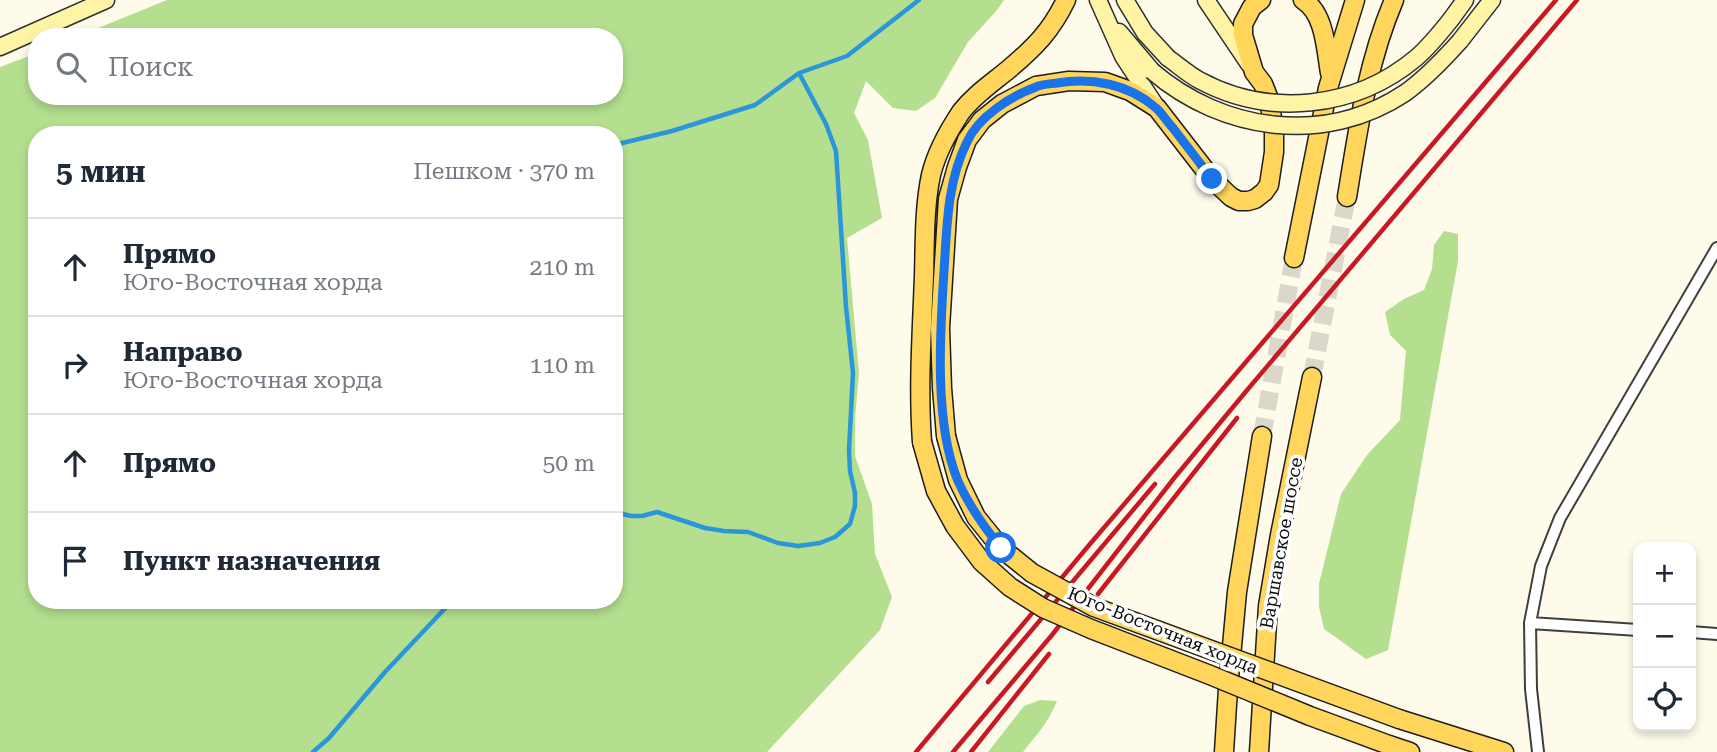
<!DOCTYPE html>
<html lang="ru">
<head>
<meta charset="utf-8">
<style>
	:root { --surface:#fff; --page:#f6f6f7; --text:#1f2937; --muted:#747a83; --line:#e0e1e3 }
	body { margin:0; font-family:"Roboto Serif",serif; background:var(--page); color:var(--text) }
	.controls { position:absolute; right:21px; bottom:21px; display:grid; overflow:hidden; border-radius:14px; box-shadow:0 4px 10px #0003 }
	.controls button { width:63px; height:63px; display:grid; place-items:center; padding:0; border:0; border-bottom:2px solid var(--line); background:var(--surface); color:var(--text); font:35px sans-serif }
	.stop { position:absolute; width:21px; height:21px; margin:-16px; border:5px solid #1a73e8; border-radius:50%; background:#fff }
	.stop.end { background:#1a73e8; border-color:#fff; box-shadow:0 2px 7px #0008 }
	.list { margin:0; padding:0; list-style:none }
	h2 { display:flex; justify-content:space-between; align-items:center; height:91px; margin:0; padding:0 28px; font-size:30px }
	h2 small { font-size:23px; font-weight:400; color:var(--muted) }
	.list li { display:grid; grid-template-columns:46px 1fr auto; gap:21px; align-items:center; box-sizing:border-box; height:98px; padding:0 28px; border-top:2px solid var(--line) }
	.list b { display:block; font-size:26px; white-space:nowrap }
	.list p { margin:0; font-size:23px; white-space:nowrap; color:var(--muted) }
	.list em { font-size:23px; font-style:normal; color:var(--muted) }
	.icon { flex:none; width:38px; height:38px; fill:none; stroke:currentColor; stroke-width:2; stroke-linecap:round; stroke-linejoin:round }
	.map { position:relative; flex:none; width:1717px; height:752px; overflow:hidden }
	.search { position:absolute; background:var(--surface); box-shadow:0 4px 10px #0003; left:28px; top:28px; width:595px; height:77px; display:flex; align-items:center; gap:18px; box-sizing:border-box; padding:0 24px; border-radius:28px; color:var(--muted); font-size:26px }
	.panel { position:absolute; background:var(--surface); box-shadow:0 4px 10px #0003; left:28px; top:126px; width:595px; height:483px; border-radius:28px }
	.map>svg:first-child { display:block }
	.forest { fill:#b4df8f; fill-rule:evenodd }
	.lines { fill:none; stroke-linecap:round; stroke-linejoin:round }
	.stream { stroke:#2b96d9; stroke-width:4.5 }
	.primary-tunnel { stroke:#dbd7ca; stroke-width:18; stroke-dasharray:18 9; stroke-linecap:butt }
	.street-casing { stroke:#3f3f3f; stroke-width:14 }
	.secondary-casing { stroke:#2e2e2e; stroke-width:19 }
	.primary-casing { stroke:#1d1d1d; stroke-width:21 }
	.street { stroke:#fff; stroke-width:10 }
	.secondary { stroke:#fff4a6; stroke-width:16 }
	.primary { stroke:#ffd55b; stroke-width:18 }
	.rail { stroke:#c81823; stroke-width:4.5 }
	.secondary-bridge-casing { stroke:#2e2e2e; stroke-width:19; stroke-linecap:butt }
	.primary-bridge-casing { stroke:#1d1d1d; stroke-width:21; stroke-linecap:butt }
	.secondary-bridge { stroke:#fff4a6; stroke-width:16 }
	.primary-bridge { stroke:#ffd55b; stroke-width:18 }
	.route { stroke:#1a73e8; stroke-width:9 }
	.labels { text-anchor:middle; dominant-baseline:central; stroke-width:7; stroke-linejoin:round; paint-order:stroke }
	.street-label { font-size:18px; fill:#0c0c0c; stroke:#fff }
</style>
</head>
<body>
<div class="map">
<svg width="1717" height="752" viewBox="0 0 1717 752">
	<rect width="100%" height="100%" fill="#fffbeb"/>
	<!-- forest -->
	<path class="forest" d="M167 0H1004L997 10 968 42 935 98 916 111 893 108 866 81 854 113 868 140 882 218 847 238 859 373 855 419V456L872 504 875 554 892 597 880 630 767 752H0V67L37 53V96H614V37H76ZM37 135H614V600H37Z
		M1444 231 1458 234V261L1388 650 1366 659 1324 629 1319 607V584L1341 494 1367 455 1400 420 1406 351 1390 335 1385 312 1404 299 1424 290 1432 269 1434 245Z
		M1040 700 1057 701C1053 710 1048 720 1042 728 1036 737 1029 743 1023 752H988L1024 706Z"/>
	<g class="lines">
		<!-- stream -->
		<path class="stream" d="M614 145 672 131 755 105 799 73 847 56 919 0
			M614 512 631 516H642L657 512 705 528 724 531 748 532 778 543 798 546 820 543 835 537 850 524 855 506V493L850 471 849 450 853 373 846 307 836 151 826 124 799 73
			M313 752 329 738 385 672 453 600"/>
		<!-- primary-tunnel -->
		<path class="primary-tunnel" d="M1312 377 1347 197
			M1262 436 1294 258"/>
		<defs>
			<path id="street" d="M1530 623 1638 630
				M1691 632 1717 634
				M1538 752 1531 689 1530 623 1541 566 1560 518 1717 248"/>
			<path id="secondary" d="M1098 0 1123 56 1157 108
				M1125 0 1145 33 1168 58
				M1206 0 1249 64
				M1452 18 1465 0
				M1119 32 1152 71
				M1460 41 1492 0
				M0 47 106 0"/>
			<path id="primary" d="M1303 0C1325 13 1326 50 1330 73
				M1347 197C1358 130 1367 63 1394 0
				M1294 258 1328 88 1355 0
				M946 436 942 388 940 328 948 199 957 167 967 140 982 120 1002 104 1036 86 1069 81 1105 82 1130 91 1157 108 1212 179 1231 197 1239 201H1248L1255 199 1264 192 1269 185 1274 152V131L1269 99 1263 84 1254 72 1243 35V24L1252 7 1261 0
				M922 442C918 386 922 331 924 276 925 243 924 208 931 175 936 154 949 130 961 112 974 95 992 83 1009 69 1035 47 1051 31 1066 0
				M1399 719 1504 752
				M1389 745 1410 752
				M1224 752 1228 689 1237 592 1262 436
				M1259 752 1268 606 1280 535 1312 377"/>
		</defs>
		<!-- street casing -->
		<use href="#street" class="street-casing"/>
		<!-- secondary casing -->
		<use href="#secondary" class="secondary-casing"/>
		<!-- primary casing -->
		<use href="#primary" class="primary-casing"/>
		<!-- street -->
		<use href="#street" class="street"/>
		<!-- secondary -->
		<use href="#secondary" class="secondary"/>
		<!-- primary -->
		<use href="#primary" class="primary"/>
		<!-- rail -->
		<path class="rail" d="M1098 594 1237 418
			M988 682 1155 484
			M916 752 1090 544 1556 0
			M953 752 1052 635 1175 477 1248 389 1577 0
			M971 752 1049 654"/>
		<defs>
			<path id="secondary-bridge" d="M1168 58C1178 65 1188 74 1199 80 1269 118 1355 109 1416 58 1430 46 1441 32 1452 18
				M1152 71C1223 132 1325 146 1405 93 1426 78 1443 60 1460 41"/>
			<path id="primary-bridge" d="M946 436 958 480 976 517 1001 548 1032 573 1094 607 1399 719
				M922 442 936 491 955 526 982 562 1010 587 1043 608 1091 629 1210 675 1310 716 1389 745"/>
		</defs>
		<!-- secondary-bridge casing -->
		<use href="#secondary-bridge" class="secondary-bridge-casing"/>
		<!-- primary-bridge casing -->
		<use href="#primary-bridge" class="primary-bridge-casing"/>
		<!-- secondary-bridge -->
		<use href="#secondary-bridge" class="secondary-bridge"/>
		<!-- primary-bridge -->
		<use href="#primary-bridge" class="primary-bridge"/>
	</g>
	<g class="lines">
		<!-- route -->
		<path class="route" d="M1001 548C984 527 969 506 958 481 934 424 940 333 944 271 947 227 947 182 967 142 978 117 1011 96 1036 87 1042 84 1050 84 1057 83 1091 77 1129 84 1156 108 1162 113 1167 122 1173 128 1186 145 1199 162 1212 179"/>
	</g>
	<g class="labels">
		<!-- street labels -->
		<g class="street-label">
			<text transform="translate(1281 543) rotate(-80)">Варшавское шоссе</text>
			<text transform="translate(1163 630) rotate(22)">Юго-Восточная хорда</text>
		</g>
	</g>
</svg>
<div class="controls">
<button>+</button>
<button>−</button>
<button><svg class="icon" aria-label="locate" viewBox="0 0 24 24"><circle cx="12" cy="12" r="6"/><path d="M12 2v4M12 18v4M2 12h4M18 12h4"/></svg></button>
</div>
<div class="stop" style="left:1001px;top:548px"></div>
<div class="stop end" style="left:1212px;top:179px"></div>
<div class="search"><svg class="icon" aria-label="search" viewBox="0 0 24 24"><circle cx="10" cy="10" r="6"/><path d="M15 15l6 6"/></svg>Поиск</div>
<section class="panel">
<h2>5 мин<small>Пешком · 370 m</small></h2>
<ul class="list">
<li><svg class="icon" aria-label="ahead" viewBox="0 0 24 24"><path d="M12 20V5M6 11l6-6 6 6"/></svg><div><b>Прямо</b><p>Юго-Восточная хорда</p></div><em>210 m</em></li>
<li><svg class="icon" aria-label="right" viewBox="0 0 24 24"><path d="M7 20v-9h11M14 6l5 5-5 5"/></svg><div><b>Направо</b><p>Юго-Восточная хорда</p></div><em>110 m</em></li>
<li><svg class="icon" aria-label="ahead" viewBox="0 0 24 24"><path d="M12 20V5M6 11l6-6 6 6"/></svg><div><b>Прямо</b></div><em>50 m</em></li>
<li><svg class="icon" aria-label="arrive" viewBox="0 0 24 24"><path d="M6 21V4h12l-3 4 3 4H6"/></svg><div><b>Пункт назначения</b></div></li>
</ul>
</section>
</div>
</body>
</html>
